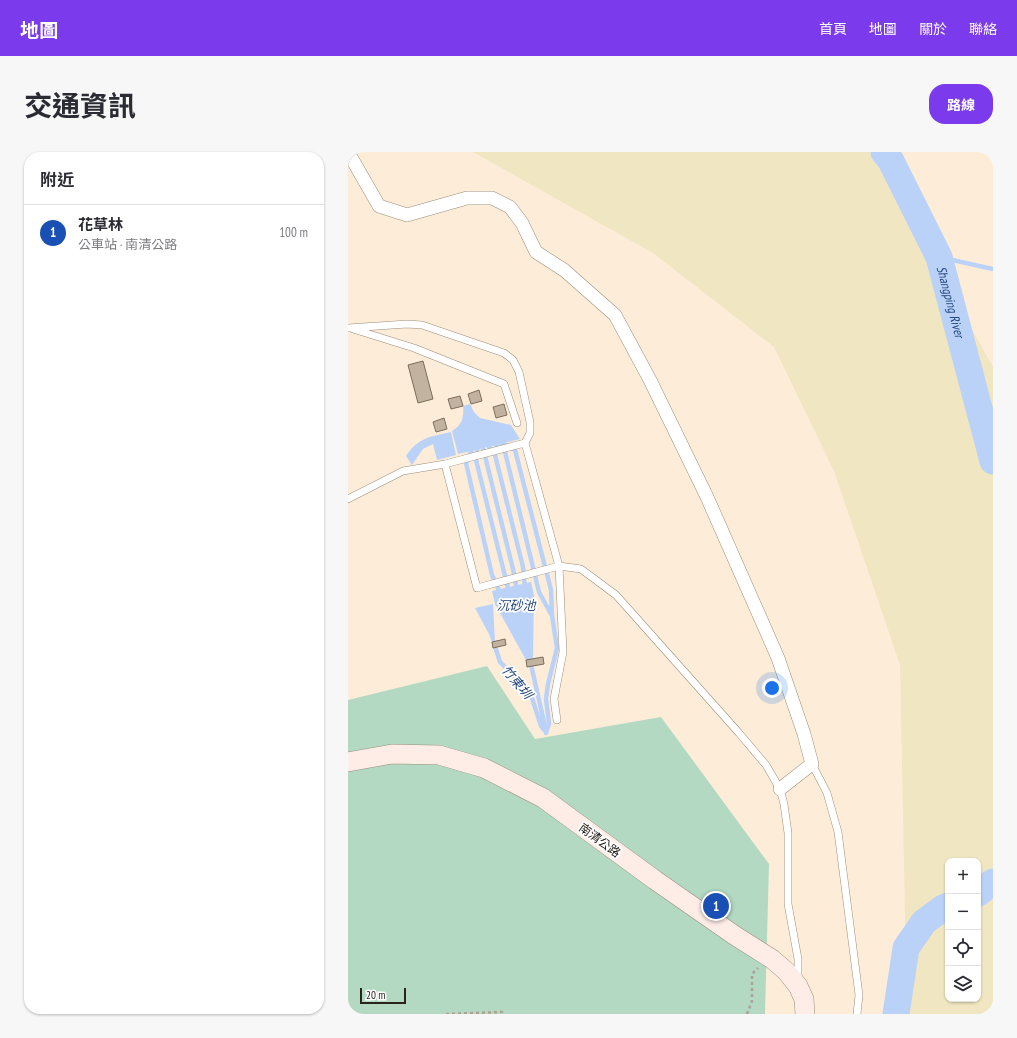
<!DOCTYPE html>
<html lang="zh-TW">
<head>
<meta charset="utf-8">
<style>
	:root { --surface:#fff; --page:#f7f7f7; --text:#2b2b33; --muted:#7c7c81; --line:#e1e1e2; --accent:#7c3aed }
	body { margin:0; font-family:"PT Sans Narrow","Noto Sans TC",sans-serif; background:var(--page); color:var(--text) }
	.controls { position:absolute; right:12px; bottom:12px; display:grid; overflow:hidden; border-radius:8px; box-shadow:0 1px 3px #0004 }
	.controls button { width:36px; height:36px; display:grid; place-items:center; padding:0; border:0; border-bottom:1px solid var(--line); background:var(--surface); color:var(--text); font:20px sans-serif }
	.scale { position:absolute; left:12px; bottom:10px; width:46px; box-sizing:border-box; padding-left:4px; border:2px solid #29231c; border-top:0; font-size:11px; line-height:14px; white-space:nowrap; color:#29231c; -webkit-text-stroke:3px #fff; paint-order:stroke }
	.you { position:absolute; left:424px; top:536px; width:14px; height:14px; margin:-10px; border:3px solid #fff; border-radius:50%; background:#1a73e8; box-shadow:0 0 0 6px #1a73e833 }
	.badge { display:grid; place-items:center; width:26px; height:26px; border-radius:50%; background:var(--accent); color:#fff; font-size:13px; font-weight:700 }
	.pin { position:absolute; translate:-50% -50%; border:2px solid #fff; box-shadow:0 1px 4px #0006 }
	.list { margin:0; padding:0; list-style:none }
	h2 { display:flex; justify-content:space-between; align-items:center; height:52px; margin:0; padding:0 16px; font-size:17px }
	h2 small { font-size:13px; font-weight:400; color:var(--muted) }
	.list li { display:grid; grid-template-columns:26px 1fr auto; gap:12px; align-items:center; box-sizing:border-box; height:56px; padding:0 16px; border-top:1px solid var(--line) }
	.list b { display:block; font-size:15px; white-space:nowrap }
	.list p { margin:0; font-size:13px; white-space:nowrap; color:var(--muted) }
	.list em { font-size:13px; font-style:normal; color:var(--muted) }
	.icon { flex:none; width:22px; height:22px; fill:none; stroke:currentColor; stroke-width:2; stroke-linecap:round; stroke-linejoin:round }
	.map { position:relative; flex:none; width:645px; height:862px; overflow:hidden; border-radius:16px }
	header { display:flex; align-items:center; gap:24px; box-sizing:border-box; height:56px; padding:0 20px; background:var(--accent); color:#fff }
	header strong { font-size:19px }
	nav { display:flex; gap:22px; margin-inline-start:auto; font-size:14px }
	.intro { display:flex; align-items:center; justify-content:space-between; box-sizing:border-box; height:96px; padding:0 24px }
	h1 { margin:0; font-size:28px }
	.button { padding:10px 18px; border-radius:16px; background:var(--accent); color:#fff; font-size:14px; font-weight:700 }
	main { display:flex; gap:24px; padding:0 24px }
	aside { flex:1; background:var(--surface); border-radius:16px; box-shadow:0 1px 3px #0004 }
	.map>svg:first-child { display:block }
	.green { fill:#b3d9c3 }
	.sand { fill:#f0e6c1; fill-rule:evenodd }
	.water { fill:#bad2f8 }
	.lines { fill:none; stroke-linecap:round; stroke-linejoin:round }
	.stream { stroke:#bad2f8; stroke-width:4.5 }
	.river { stroke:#bad2f8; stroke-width:27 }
	.building { fill:#c1b39f; stroke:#7a6d5a }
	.service-casing { stroke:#9b8d7a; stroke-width:8 }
	.minor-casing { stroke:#9b8d7a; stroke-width:14 }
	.secondary-casing { stroke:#9b8d7a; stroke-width:20 }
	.path { stroke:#ada191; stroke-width:2.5; stroke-dasharray:3 3; stroke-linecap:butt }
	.service { stroke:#fff; stroke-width:7 }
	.minor { stroke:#fff; stroke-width:13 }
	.secondary { stroke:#feede7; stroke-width:19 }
	.labels { text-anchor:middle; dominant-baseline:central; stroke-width:3.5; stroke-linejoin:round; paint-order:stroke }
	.street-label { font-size:12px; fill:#29231c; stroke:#fff }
	.water-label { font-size:13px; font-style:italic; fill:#22467e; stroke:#fff }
</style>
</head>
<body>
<header>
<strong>地圖</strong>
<nav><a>首頁</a><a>地圖</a><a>關於</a><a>聯絡</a></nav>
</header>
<div class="intro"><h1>交通資訊</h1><a class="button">路線</a></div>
<main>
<aside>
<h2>附近<small></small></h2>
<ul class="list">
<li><span class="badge" style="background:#1a4fb4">1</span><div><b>花草林</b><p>公車站 · 南清公路</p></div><em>100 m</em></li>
</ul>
</aside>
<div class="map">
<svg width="645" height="862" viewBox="0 0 645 862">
	<rect width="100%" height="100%" fill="#fdedd8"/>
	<!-- green -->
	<path class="green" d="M139 514 187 587 313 565 421 712 417 862H0V548Z"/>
	<!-- sand -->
	<path class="sand" d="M125 0H525L645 215V862H559L552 513 486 319 426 195 305 101ZM600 709H630V847H600Z"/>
	<!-- water -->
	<path class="water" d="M122 252 126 260 132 266 163 273 172 287 110 302 104 279C114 273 116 266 115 254Z
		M103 280 108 303 89 308 85 292 75 297 64 313 58 304C69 286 84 284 103 280Z
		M183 430 186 443 185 506 178 508 147 452 144 439Z
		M145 452 147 490H144L141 482 127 456Z"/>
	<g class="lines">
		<!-- stream -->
		<path class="stream" d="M591 105 645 117
			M150 289 167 298 203 438 204 463 209 496 200 532 198 547 201 571 198 581
			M138 290 147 303 175 415 177 437
			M144 290 157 300 191 440 203 462
			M130 291 128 308 161 440
			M134 292 165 417 169 438
			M125 295 118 311 144 423 153 443
			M146 491 152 510 174 532 184 546 193 574 196 578
			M182 508 198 579"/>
		<!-- river -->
		<g class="river">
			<path id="s1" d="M536 0 543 9 591 105 645 309"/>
			<path d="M630 741 645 730"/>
			<path d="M548 862 558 796 576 770 595 756 600 754"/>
		</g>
	</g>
	<!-- building -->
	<path class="building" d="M75 209 85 247 70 251 60 213Z
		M131 238 134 249 123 252 120 242Z
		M112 244 115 254 103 257 100 247Z
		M156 252 159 263 148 266 145 255Z
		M96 266 99 277 88 280 85 270Z
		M157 487 158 493 145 496 144 490Z
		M195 505 196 512 179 515 178 508Z"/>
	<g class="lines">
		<defs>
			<path id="service" d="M0 176 59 172 74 173 156 201 165 208 171 220 182 270V281L177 291 211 414 215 500 206 547 209 568
				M5 177 66 196 156 232 169 271
				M97 312 129 436 211 414 233 417 268 443 391 581 418 613 432 637 436 652 440 681V752L450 807V827
				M0 347 55 319 97 312 177 291
				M464 612 479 641 490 680 511 843 509 862"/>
			<path id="minor" d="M0 0 31 54 59 63 119 46H144L162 55 174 71 188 100 216 118 267 163 302 228 359 345 430 506 456 582 464 612 432 637"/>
			<path id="secondary" d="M0 610 44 602 91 603 136 616 195 646 307 728 386 783 424 807 438 819 450 834 456 847 457 862"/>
		</defs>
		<!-- service casing -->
		<use href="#service" class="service-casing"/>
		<!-- minor casing -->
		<use href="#minor" class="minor-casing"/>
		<!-- secondary casing -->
		<use href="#secondary" class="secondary-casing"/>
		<!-- path -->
		<path class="path" d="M98 862 154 860 155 862
			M399 862 404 849V822L410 816"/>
		<!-- service -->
		<use href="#service" class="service"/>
		<!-- minor -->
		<use href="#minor" class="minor"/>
		<!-- secondary -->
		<use href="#secondary" class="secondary"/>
	</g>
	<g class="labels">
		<!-- street labels -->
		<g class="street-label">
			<text transform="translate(252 688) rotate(36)">南清公路</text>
		</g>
		<!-- water labels -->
		<g class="water-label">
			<text stroke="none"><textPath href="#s1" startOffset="165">Shangping River</textPath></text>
			<text x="168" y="453">沉砂池</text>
			<text transform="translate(169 530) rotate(50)">竹東圳</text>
		</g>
	</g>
</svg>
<div class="controls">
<button>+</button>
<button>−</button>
<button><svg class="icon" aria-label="locate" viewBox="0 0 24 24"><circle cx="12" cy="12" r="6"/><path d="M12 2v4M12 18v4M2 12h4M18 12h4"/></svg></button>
<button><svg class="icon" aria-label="layers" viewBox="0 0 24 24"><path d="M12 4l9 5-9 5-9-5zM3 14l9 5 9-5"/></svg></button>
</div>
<div class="scale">20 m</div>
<div class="you"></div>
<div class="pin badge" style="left:368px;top:754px;background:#1a4fb4">1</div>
</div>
</main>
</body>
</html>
